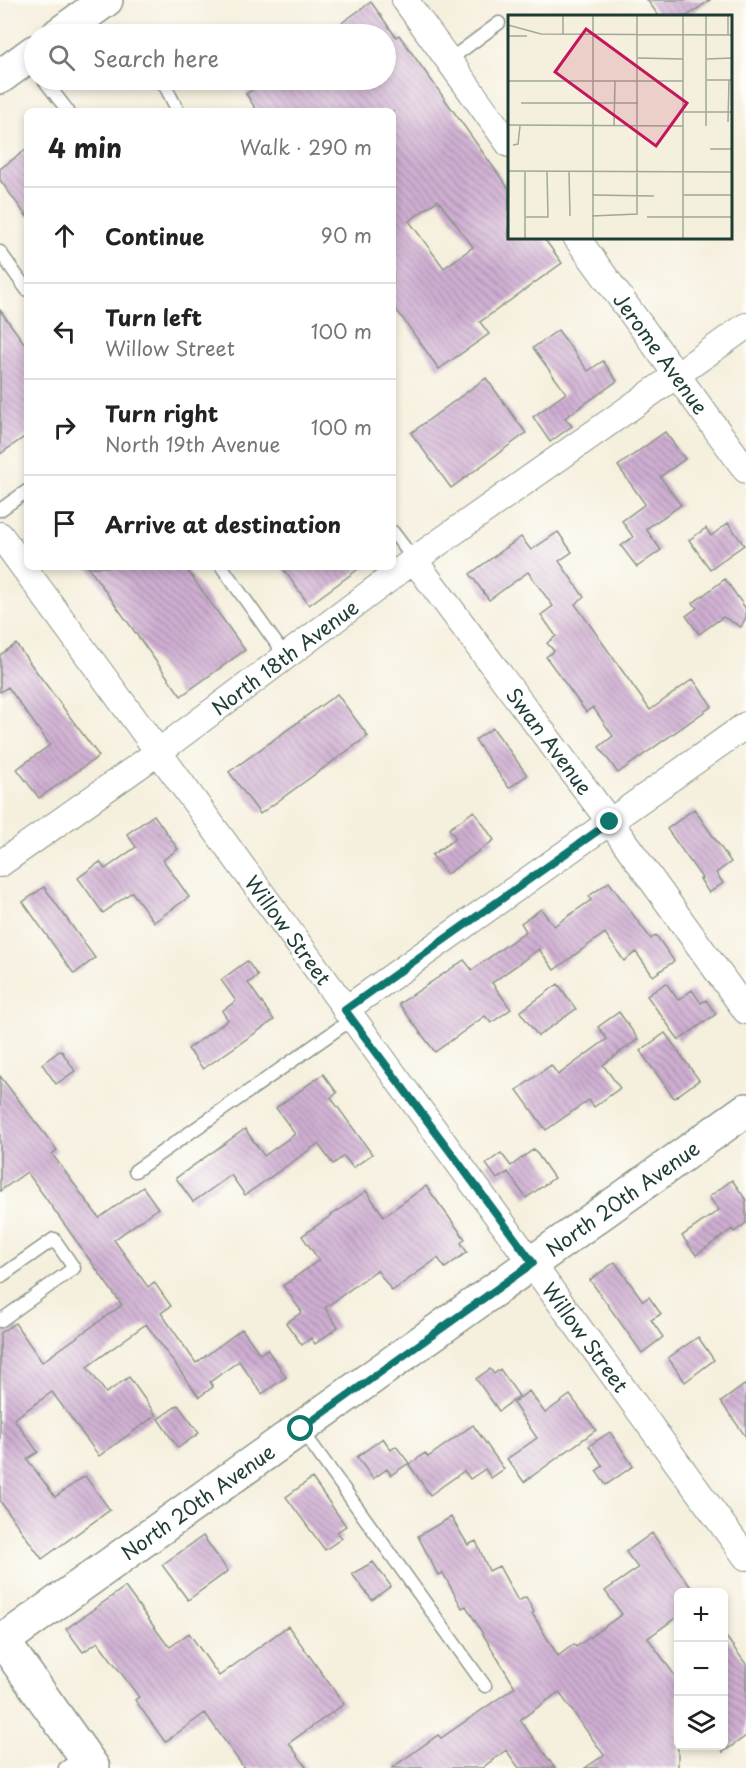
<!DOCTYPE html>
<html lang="en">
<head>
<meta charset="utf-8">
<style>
	:root { --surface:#fff; --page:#f6f6f6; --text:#222; --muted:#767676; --line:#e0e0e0 }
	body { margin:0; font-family:"Playpen Sans",sans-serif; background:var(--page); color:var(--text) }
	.controls { position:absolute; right:18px; bottom:18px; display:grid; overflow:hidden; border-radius:9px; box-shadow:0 3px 9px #0003 }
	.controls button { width:54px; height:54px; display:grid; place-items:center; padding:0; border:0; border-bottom:2px solid var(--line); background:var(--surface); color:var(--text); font:30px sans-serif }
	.stop { position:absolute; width:18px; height:18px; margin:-14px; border:4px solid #0f766e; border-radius:50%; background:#fff }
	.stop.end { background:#0f766e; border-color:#fff; box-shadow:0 2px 6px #0008 }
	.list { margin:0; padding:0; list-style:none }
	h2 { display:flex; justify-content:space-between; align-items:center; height:78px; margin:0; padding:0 24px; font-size:26px }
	h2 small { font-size:20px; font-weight:400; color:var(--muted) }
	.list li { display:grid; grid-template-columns:39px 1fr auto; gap:18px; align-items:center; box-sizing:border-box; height:96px; padding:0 24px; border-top:2px solid var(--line) }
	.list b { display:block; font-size:22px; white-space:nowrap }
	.list p { margin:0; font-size:20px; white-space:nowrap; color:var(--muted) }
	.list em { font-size:20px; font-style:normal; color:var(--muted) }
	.icon { flex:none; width:33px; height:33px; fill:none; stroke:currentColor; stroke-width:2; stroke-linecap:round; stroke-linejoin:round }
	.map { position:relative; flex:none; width:746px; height:1768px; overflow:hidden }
	.search { position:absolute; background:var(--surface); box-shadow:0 3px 9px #0003; left:24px; top:24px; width:372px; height:66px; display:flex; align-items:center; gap:15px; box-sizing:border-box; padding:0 21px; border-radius:33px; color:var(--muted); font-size:22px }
	.panel { position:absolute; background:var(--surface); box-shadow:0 3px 9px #0003; left:24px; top:108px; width:372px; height:462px; border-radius:9px }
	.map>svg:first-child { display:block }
	.building { fill:url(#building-back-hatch); fill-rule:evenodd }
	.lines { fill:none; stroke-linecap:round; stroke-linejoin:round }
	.lane-casing { stroke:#8a9688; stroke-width:15 }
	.street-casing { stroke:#8a9688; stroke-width:28 }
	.secondary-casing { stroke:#8a9688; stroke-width:36 }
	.primary-casing { stroke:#8a9688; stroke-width:36 }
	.lane { stroke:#fff; stroke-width:12 }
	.street { stroke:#fff; stroke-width:26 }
	.secondary { stroke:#fff; stroke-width:33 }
	.primary { stroke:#fff; stroke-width:33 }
	.route { stroke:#0f766e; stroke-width:8 }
	.labels { text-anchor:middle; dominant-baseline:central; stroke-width:4.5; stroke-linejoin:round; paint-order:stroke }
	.street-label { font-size:20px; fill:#1f3d34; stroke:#fdfcf7 }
	.inset-road { fill:none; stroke:#9fa899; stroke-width:1.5 }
	.view { fill:#c2185b; fill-opacity:0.15; stroke:#c2185b; stroke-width:3 }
	.inset-edge { fill:none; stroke:#1f3d34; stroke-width:3 }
</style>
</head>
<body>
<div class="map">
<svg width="746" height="1768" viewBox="0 0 746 1768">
	<defs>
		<pattern id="building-back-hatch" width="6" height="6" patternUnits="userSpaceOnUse" patternTransform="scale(1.5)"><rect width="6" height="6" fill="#cfaed2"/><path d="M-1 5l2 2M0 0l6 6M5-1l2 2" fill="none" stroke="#a78fab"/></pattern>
	</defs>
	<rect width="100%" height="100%" fill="#fdfcf7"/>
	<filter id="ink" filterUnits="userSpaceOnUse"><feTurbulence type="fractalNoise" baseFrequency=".0167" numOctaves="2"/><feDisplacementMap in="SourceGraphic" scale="12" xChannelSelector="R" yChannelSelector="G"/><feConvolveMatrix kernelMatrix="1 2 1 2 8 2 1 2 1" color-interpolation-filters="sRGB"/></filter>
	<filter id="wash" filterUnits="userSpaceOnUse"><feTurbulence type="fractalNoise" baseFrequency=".008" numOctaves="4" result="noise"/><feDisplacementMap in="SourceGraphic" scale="24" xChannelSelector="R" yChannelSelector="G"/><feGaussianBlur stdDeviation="1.35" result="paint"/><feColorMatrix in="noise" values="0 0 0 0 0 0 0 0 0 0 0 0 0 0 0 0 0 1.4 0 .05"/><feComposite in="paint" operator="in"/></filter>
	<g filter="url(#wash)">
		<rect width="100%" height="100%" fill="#f5efdd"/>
		<g id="blocks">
			<!-- building -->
			<path class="building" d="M647 0H710L687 16H659Z
				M371 2 396 37 399 35 509 189V237H543L562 263 480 322 489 334 439 369 393 305V111H257L246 94 267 80H386V34H326ZM438 200 473 247 444 268 409 221Z
				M27 149V217L0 180V169Z
				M0 310 27 347V435L0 454Z
				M558 330 588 371 603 361 617 381 565 418 572 426 550 442 533 417 566 393 533 348Z
				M486 378 526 433 451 488 411 433Z
				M665 432 685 459 660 477 681 505 646 529 661 550 637 567 621 546 633 537 622 521 645 504 618 466Z
				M728 523 744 545 710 569 689 540 706 528 711 536Z
				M558 532 572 552 559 561 584 597 575 604 650 710 693 679 712 706 618 773 599 747 613 736 593 707 586 712 546 657 554 651 547 643 556 636 541 615 553 606 528 572 489 600 470 574 521 537 531 550Z
				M88 567H185L245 650 181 696Z
				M282 567H361L309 605Z
				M725 579 746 609V617L741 627 723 617 699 634 686 616 697 608 693 603Z
				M16 644 99 756 39 798 17 769 50 745 8 687 0 692V655Z
				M337 694 368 736 260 814 229 772Z
				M493 728 527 775 509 788 475 740Z
				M694 809 731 862 716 873 723 883 709 893 700 879 702 878 667 829Z
				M474 811 494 840 447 874 432 855 456 838 449 829Z
				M154 815 178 849 163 860 189 897 154 922 132 892 103 913 78 878 100 862 105 869 136 847 127 834Z
				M609 882 651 939 656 935 674 961 653 976 636 952 624 961 605 933 554 970 539 949 492 983 511 1009 491 1023 485 1016 435 1052 399 1004 464 960 472 970 526 931 521 923 541 909 554 926 591 900 589 896Z
				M44 887 95 958 74 974 23 902Z
				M247 961 258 976 248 983 274 1020 203 1069 188 1049 228 1020 222 1011 236 1001 221 980Z
				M666 983 678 1000 692 990 701 1003 706 1000 716 1014 679 1040 647 996Z
				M558 984 576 1009 538 1036 520 1012Z
				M619 1012 638 1039 603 1065 620 1088 594 1107 589 1100 546 1130 517 1090 551 1065 558 1075 607 1039 598 1027Z
				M665 1033 699 1080 674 1098 640 1051Z
				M61 1050 75 1071 56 1084 42 1064Z
				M323 1074 337 1093 331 1098 372 1154 353 1168 344 1156 333 1164 318 1144 245 1195 231 1175 193 1202 176 1178 245 1129 264 1156 295 1134 276 1108Z
				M0 1076 57 1150 52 1154 99 1218 143 1187 158 1208 114 1240 148 1287 154 1282 171 1306 161 1313 196 1363 242 1329 260 1354 267 1349 286 1377 262 1394 239 1361 210 1382 213 1387 199 1397 146 1324 87 1367 106 1393 129 1377 156 1415 99 1456 52 1392 14 1419 38 1452 27 1459 55 1497 85 1476 110 1510 42 1559 0 1501V1333L15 1323 42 1362 122 1305 27 1172 0 1191Z
				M534 1149 554 1178 526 1198 508 1172 497 1179 486 1164 501 1153 511 1166Z
				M732 1180 746 1200V1223L734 1232 732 1229 696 1255 682 1236 719 1210 709 1197Z
				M426 1186 465 1239 461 1243 467 1252 445 1268 438 1258 392 1291 377 1270 325 1308 338 1327 315 1344 311 1338 302 1345 286 1323 302 1312 283 1286 319 1260 302 1236 366 1191 384 1216Z
				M615 1262 643 1301 649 1297 661 1314 651 1320 663 1337 642 1353 590 1280Z
				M698 1337 714 1360 685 1382 668 1358Z
				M490 1369 494 1374 500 1369 519 1396 499 1411 476 1379Z
				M746 1384V1437L721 1402Z
				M529 1391 545 1413 570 1395 596 1430 524 1482 507 1459 537 1438 513 1403Z
				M178 1405 199 1433 178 1448 158 1419Z
				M473 1425 504 1469 491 1478 485 1469 470 1479 464 1471 430 1495 409 1465 425 1453 428 1457Z
				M610 1432 633 1466 606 1485 596 1471 603 1466 589 1446Z
				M383 1438 391 1450 396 1446 409 1463 391 1475 387 1469 373 1479 357 1457Z
				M312 1478 346 1526 337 1532 342 1538 325 1550 286 1497Z
				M451 1517 468 1545 476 1541 489 1571 499 1566 518 1601 526 1597 534 1612 532 1613 558 1656 574 1644 576 1647 622 1614 605 1591 638 1568 626 1552 652 1533 695 1593H678V1616L648 1638 678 1680V1768H585L604 1755 559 1692 520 1720 555 1768H519L506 1750 482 1768H392L438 1735 441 1738 515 1687 466 1606 462 1608 443 1573 438 1575 418 1536Z
				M203 1536 228 1571 188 1600 162 1565Z
				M373 1562 391 1586 372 1600 352 1574Z
				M125 1587 165 1642 170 1647 189 1633 219 1676 288 1626 344 1704 289 1743 307 1768H244L205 1713 165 1742 135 1700 139 1697 98 1642 83 1652 66 1629Z
				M723 1633 746 1664V1736L723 1752Z"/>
		</g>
	</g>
	<g filter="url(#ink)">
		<use href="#blocks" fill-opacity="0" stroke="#8a9688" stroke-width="1.5"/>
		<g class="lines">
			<defs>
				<path id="lane" d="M449 60 499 23
					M44 80 68 111
					M162 80 178 111
					M0 252 27 290
					M0 510 27 491
					M393 532 414 560
					M222 567 286 657
					M135 1171 352 1019
					M0 1277 54 1239 74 1268 0 1321
					M301 1429 485 1686
					M65 1768 83 1756"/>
				<g id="street">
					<path d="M405 0 509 144"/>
					<path id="s1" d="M576 237 746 470"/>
					<path id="s2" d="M0 535 746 1557"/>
					<path id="s3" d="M414 560 610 822 746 1011"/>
					<path id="s4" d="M0 864 157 753 414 560 746 326"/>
					<path d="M345 1010 746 725"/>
				</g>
				<g id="secondary">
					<path d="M0 1637 93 1768"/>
					<path id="s5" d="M0 1643 746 1110"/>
				</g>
				<path id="primary" d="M59 34 106 0
					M0 77 34 52"/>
			</defs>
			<!-- lane casing -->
			<use href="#lane" class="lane-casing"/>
			<!-- street casing -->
			<use href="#street" class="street-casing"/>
			<!-- secondary casing -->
			<use href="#secondary" class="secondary-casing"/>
			<!-- primary casing -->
			<use href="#primary" class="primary-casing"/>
			<!-- lane -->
			<use href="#lane" class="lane"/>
			<!-- street -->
			<use href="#street" class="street"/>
			<!-- secondary -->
			<use href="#secondary" class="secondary"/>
			<!-- primary -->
			<use href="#primary" class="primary"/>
		</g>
	</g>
	<g class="lines" filter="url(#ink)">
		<!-- route -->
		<path class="route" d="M301 1429 533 1263 345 1010 610 822"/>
	</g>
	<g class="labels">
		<!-- street labels -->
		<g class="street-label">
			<text stroke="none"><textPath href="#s1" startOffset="144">Jerome Avenue</textPath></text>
			<text stroke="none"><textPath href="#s4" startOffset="352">North 18th Avenue</textPath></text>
			<text stroke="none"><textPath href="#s3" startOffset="226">Swan Avenue</textPath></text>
			<text stroke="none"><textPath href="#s2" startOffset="489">Willow Street</textPath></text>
			<text stroke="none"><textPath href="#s5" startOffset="765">North 20th Avenue</textPath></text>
			<text stroke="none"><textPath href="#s2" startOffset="993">Willow Street</textPath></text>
			<text stroke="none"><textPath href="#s5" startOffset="243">North 20th Avenue</textPath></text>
		</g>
	</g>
	<!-- overview -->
	<g transform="translate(508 15)">
		<rect width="224" height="224" fill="#f5efdd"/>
		<path class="inset-road" d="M198 0V111M220 0V20M0 10 33 19 224 20M55 19V0M0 21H19M130 43 175 44M199 44 224 43M199 65H224M0 66H175M13 88H130M175 97H224M220 107 221 65M0 110 175 111M106 111 107 66M5 130 10 129 12 111M202 134H224M0 156 224 157M17 156V223M61 156 62 201M84 180 146 181M175 180H224M84 201 129 199V0M18 202H40L39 156M139 202H224M85 223V0M175 223V0"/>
		<path class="view" d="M78 14 179 88 148 131 47 57Z"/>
		<rect width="224" height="224" class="inset-edge"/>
	</g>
</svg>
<div class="controls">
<button>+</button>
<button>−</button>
<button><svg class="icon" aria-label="layers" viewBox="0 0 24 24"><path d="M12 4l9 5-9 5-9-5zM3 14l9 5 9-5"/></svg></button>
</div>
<div class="stop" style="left:301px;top:1429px"></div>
<div class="stop end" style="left:610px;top:822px"></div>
<div class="search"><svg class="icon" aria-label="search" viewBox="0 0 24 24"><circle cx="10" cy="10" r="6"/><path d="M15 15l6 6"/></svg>Search here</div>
<section class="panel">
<h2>4 min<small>Walk · 290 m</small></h2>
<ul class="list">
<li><svg class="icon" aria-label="ahead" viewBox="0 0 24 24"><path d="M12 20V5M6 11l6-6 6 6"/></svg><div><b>Continue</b></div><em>90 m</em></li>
<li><svg class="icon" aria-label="left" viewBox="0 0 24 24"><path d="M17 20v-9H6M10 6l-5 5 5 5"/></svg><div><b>Turn left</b><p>Willow Street</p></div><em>100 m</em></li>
<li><svg class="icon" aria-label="right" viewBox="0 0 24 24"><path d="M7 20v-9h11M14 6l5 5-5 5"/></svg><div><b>Turn right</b><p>North 19th Avenue</p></div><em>100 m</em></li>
<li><svg class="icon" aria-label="arrive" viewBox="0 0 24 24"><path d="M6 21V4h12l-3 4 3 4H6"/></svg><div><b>Arrive at destination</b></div></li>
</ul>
</section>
</div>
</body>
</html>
